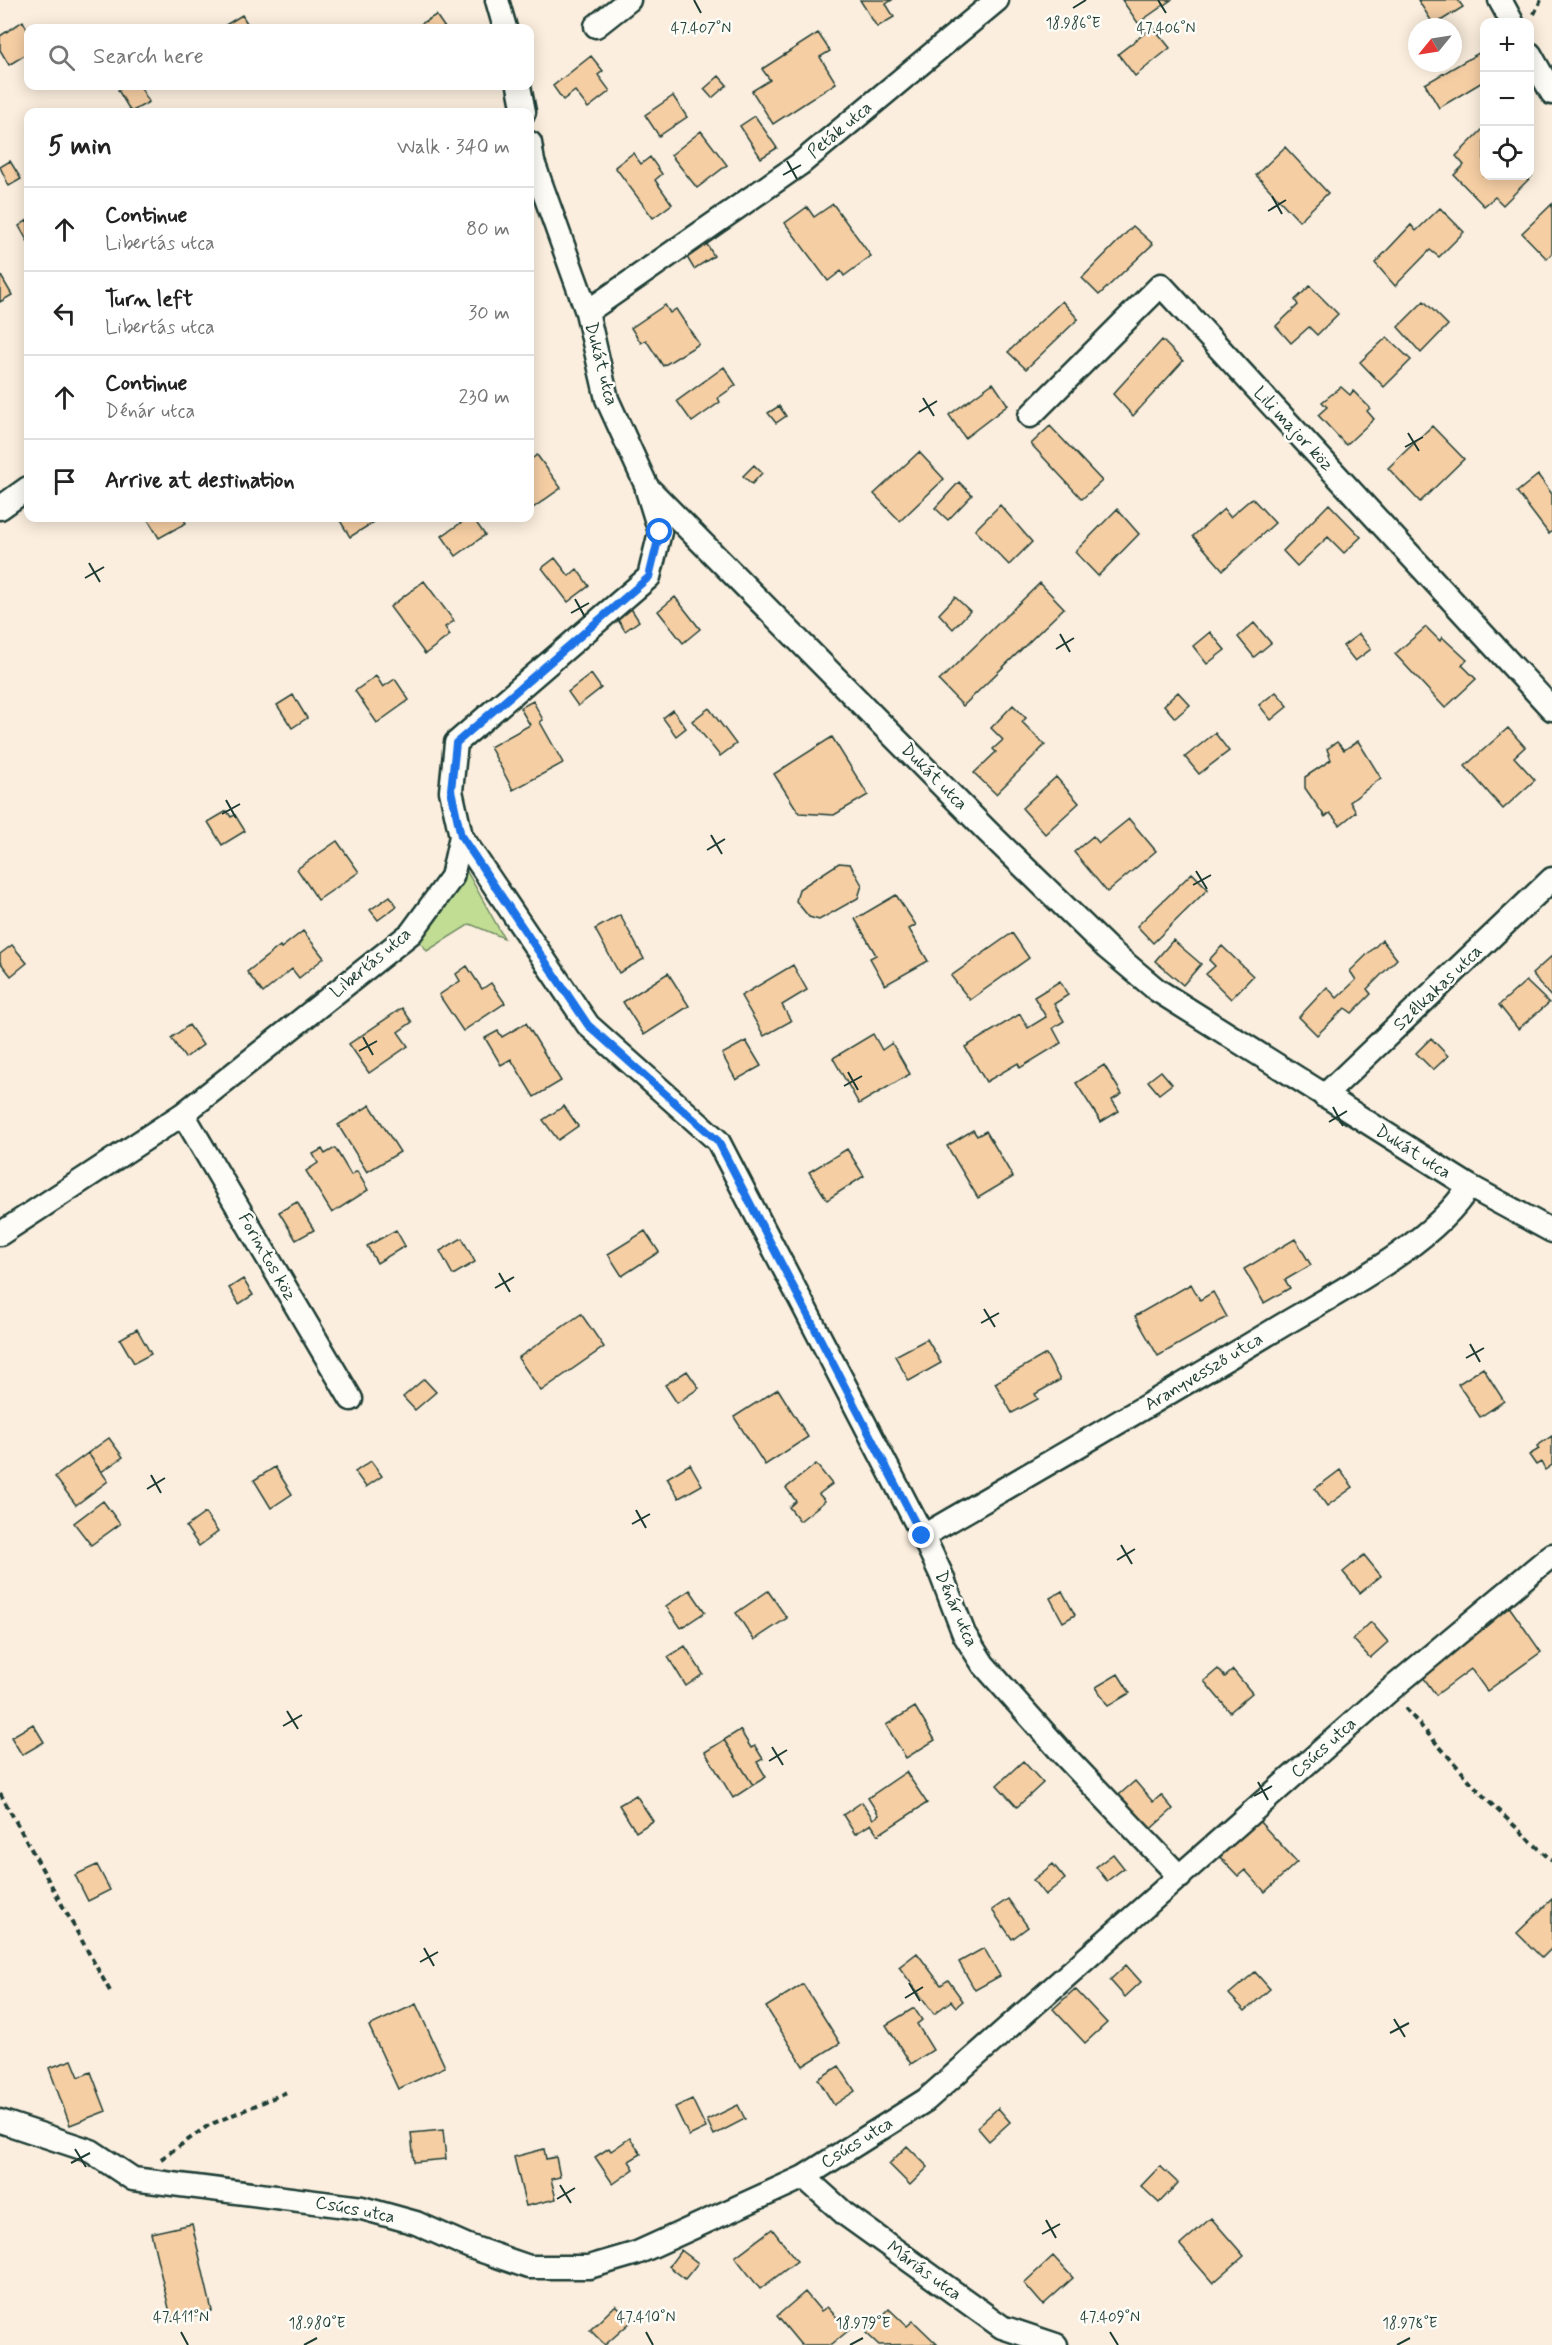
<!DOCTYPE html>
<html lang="en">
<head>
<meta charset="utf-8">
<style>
	:root { --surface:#fff; --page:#f6f6f6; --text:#222; --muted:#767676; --line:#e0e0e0 }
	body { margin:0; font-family:Mynerve,sans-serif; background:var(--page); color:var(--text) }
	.controls { position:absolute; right:18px; top:18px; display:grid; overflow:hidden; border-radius:12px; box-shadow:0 3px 15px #0003 }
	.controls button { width:54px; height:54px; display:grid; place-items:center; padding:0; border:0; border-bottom:2px solid var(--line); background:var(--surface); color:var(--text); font:30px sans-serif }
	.compass { position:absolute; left:1408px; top:18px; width:54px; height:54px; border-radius:50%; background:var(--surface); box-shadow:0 3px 15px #0003; rotate:240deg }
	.stop { position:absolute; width:18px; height:18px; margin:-14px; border:4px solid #1a73e8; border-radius:50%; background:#fff }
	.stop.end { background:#1a73e8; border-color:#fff; box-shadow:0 2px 6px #0008 }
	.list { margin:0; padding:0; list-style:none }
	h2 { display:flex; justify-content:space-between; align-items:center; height:78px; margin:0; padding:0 24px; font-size:26px }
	h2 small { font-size:20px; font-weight:400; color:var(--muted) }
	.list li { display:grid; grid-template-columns:39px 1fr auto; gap:18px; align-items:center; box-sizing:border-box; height:84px; padding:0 24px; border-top:2px solid var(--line) }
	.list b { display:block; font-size:22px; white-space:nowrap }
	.list p { margin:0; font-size:20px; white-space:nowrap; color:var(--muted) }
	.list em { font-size:20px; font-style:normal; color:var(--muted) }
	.icon { flex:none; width:33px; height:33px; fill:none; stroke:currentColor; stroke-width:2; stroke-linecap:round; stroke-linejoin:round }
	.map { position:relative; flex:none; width:1552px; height:2345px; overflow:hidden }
	.search { position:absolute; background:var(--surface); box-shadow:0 3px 15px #0003; left:24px; top:24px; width:510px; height:66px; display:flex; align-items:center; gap:15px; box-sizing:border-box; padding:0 21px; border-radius:12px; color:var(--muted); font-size:22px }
	.panel { position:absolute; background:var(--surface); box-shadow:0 3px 15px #0003; left:24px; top:108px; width:510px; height:414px; border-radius:12px }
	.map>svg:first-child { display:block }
	.green { fill:#c1dc93; stroke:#708c64; stroke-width:1.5 }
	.building { fill:#f5cea4; stroke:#1f3d34; stroke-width:1.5 }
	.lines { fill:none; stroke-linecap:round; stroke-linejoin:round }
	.minor-casing { stroke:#1f3d34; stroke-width:27 }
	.path { stroke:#1f3d34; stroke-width:4; stroke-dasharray:6 4.5; stroke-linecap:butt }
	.minor { stroke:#fdfcf7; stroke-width:22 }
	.route { stroke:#1a73e8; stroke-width:8 }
	.ticks { fill:none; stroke:#1f3d34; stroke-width:2 }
	.labels { text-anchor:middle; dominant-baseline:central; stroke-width:5; stroke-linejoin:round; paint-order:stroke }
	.street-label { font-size:18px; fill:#1f3d34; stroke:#fdfcf7 }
	.ticks-label { font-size:15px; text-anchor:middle; fill:#1f3d34; stroke:#fdfcf7; stroke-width:5; stroke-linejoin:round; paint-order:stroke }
</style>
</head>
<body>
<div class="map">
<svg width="1552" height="2345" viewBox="0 0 1552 2345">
	<rect width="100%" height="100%" fill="#fbeede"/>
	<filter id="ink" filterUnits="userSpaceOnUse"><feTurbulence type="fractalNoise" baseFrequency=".0167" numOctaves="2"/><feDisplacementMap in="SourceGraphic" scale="12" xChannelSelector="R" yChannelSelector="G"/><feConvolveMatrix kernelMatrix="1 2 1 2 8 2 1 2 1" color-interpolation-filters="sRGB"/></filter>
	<g filter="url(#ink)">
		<!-- green -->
		<path class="green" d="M461 861 504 938 470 924 427 951 417 938Z"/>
		<!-- building -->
		<path class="building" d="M860 0H892L886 4 894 17 877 27Z
			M1122 0H1171L1138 23Z
			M1418 0H1458L1463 7 1434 25Z
			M242 15 250 28H226L224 26Z
			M436 15 445 28H414Z
			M23 21 28 31V53L9 65 0 50V36Z
			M1153 27 1170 48 1135 76 1118 54Z
			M818 33 830 51 820 57 836 83 773 124 752 91 770 80 762 69Z
			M1484 50V81L1439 108 1425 84Z
			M591 56 603 71 598 75 610 91 588 108 575 91 563 100 553 86Z
			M719 76 727 85 712 98 704 89Z
			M125 86H140L149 102 131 112 118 90Z
			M673 96 687 117 659 136 645 115Z
			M755 116 777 148 761 158 740 126Z
			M1484 128V176H1530V173L1532 176 1503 205 1495 197 1484 206 1454 175 1464 165 1456 156Z
			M701 131 727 165 697 188 671 155Z
			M1285 147 1328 193 1299 221 1256 175Z
			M633 153 641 164 650 157 662 174 655 180 672 204 653 218 615 167Z
			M10 161 21 179 9 186 0 167Z
			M833 204 871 256 844 276 841 271 828 281 785 223 807 207 814 217Z
			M1552 204V253L1547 259 1522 233Z
			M1440 208 1464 232 1439 257 1430 250 1395 286 1375 263 1411 225 1416 231Z
			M28 220V242L19 226Z
			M1133 226 1153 244 1099 295 1082 278Z
			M705 241 714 256 694 269 685 254Z
			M1 276 12 295 0 302V277Z
			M1310 286 1338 314 1317 335 1309 327 1291 343 1276 326 1298 305 1295 300Z
			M1062 301 1078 319 1026 369 1008 352Z
			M1424 301 1448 325 1421 353 1398 327Z
			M665 305 670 313 676 309 699 344 663 366 646 340 641 343 631 328Z
			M1387 337 1411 360 1384 387 1360 362Z
			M1162 340 1183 361 1133 416 1113 394Z
			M724 367 736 385 718 398 720 402 692 422 677 401Z
			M993 383 1008 405 965 438 949 415Z
			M1341 387 1350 395 1353 391 1370 408 1367 411 1374 419 1346 445 1318 415 1327 407 1322 402Z
			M779 406 786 416 776 423 768 413Z
			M1050 426 1102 481 1082 499 1031 444Z
			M1432 426 1464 459 1420 502 1388 468Z
			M919 452 944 479 900 521 874 494Z
			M537 455 561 488 530 510V460Z
			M754 465 762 473 752 484 743 476Z
			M1538 475 1552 494V531L1549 534 1517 492Z
			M959 482 972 495 948 520 935 508Z
			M1252 498 1275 523 1223 570 1193 536 1224 509 1230 517Z
			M1329 504 1361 537 1344 553 1328 537 1297 566 1283 551Z
			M1000 505 1032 542 1009 565 975 530Z
			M1117 509 1139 534 1098 576 1075 552Z
			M147 518H183L186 523 159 538Z
			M342 518H371L374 522 350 537 339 519Z
			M468 518H473L485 535 456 556 442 536Z
			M555 558 569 576 577 569 589 586 568 602 542 568Z
			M424 581 454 621 445 627 450 635 425 654 390 607Z
			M1040 583 1064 608 963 706 939 681Z
			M675 597 700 629 683 643 658 611Z
			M955 597 970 611 953 629 939 614Z
			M630 607 639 621 625 631 616 617Z
			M1254 623 1271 643 1254 657 1238 637Z
			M1426 627 1440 641 1442 637 1467 660 1462 665 1476 679 1445 708 1395 654Z
			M1210 632 1225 650 1207 664 1193 646Z
			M1359 634 1371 649 1355 661 1343 646Z
			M591 674 601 688 578 706 568 692Z
			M376 676 383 687 395 679 409 700 377 723 355 691Z
			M1178 692 1190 705 1175 718 1164 705Z
			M1276 692 1288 706 1271 720 1259 705Z
			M293 695 307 718 292 728 277 705Z
			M533 701 543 720 540 722 563 763 513 790 490 747 530 725 520 708Z
			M1013 705 1026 718 1022 722 1045 745 996 794 974 773 996 752 993 749 1003 740 991 728Z
			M709 708 736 744 720 756 692 721Z
			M673 710 686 728 676 736 663 718Z
			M1508 728 1525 747 1514 757 1535 780 1503 809 1465 766Z
			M1215 733 1229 751 1199 774 1185 757Z
			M832 737 868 795 834 815 799 813 774 774Z
			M1358 741 1381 778 1350 802 1356 812 1340 825 1330 813 1325 817 1305 788V777L1331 760 1327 749 1337 742 1344 750Z
			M1056 777 1079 803 1045 834 1022 808Z
			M227 811 231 817 235 815 245 831 222 845 208 822Z
			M1129 819 1156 851 1107 892 1074 852 1093 836 1099 843Z
			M337 841 359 872 318 900 297 869Z
			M839 863 850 864 862 885 858 898 819 920 809 917 796 901 799 889Z
			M1192 873 1208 889 1153 943 1137 926Z
			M896 895 916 925 909 929 928 961 885 985 870 958 876 955 855 919Z
			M390 896 397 906 378 920 370 910Z
			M620 915 644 959 619 973 595 929Z
			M303 931 324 958 299 978 292 969 263 993 247 972 280 946 281 948Z
			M1012 933 1029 958 970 1000 951 976Z
			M1173 940 1201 964 1183 985 1155 961Z
			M1382 940 1397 959 1367 989 1371 994 1352 1013 1345 1008 1317 1035 1299 1017 1327 987 1337 998 1356 980 1350 971Z
			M12 945 27 963 11 976 0 962V954Z
			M1222 946 1253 976 1231 999 1206 974 1215 966 1209 960Z
			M1552 956V998L1532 974Z
			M793 965 807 990 782 1005 791 1021 764 1036 741 996Z
			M467 966 482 989 491 983 505 1003 463 1031 439 995 460 981 456 974Z
			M668 973 689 1006 644 1035 623 1002Z
			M1060 981 1068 995 1054 1004 1064 1021 1053 1028 1061 1043 1020 1068 1018 1063 986 1082 965 1047 1020 1014 1028 1028 1046 1017 1034 997Z
			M1526 981 1549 1003 1518 1029 1499 1005Z
			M402 1008 412 1022 398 1032 408 1046 369 1073 349 1044Z
			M526 1023 561 1081 534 1097 511 1059 501 1065 485 1038 498 1031 502 1037Z
			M189 1025 203 1045 185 1058 171 1038Z
			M873 1034 882 1050 892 1043 910 1074 859 1104 833 1058Z
			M1431 1038 1448 1056 1433 1070 1416 1053Z
			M746 1041 761 1066 736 1080 722 1054Z
			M1104 1065 1122 1094 1112 1100 1119 1111 1101 1122 1076 1083Z
			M1161 1071 1172 1084 1159 1094 1148 1081Z
			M370 1105 400 1152 367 1172 338 1125Z
			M564 1106 578 1126 558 1140 543 1120Z
			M973 1130 977 1136 986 1131 1013 1177 978 1198 947 1146Z
			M335 1148 351 1175 357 1171 368 1190 332 1213 306 1171 318 1163 313 1154 322 1149 325 1154Z
			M847 1149 864 1176 827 1200 809 1172Z
			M297 1202 314 1230 296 1240 279 1212Z
			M396 1230 405 1246 377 1263 367 1246Z
			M645 1231 659 1252 622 1276 608 1254Z
			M462 1238 475 1262 453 1275 440 1251Z
			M1295 1239 1311 1265 1285 1280 1290 1288 1264 1303 1244 1269Z
			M243 1279 253 1295 239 1304 229 1288Z
			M1191 1284 1200 1300 1213 1292 1227 1317 1158 1356 1135 1316Z
			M581 1314 604 1347 541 1391 518 1358Z
			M137 1329 151 1354 134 1363 120 1339Z
			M927 1339 941 1363 909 1381 895 1356Z
			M1046 1354 1060 1380 1035 1394 1038 1399 1012 1413 995 1383Z
			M1483 1368 1504 1401 1480 1417 1458 1384Z
			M687 1371 699 1388 677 1403 665 1385Z
			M424 1379 436 1392 415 1410 403 1397Z
			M778 1389 808 1437 765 1465 734 1417Z
			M1552 1436V1465L1545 1470 1541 1462 1536 1465 1529 1455 1539 1449 1537 1446Z
			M109 1438 123 1457 101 1472 88 1453Z
			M88 1453 108 1481 76 1505 55 1477Z
			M371 1461 382 1476 366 1487 355 1472Z
			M690 1464 702 1485 679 1498 667 1478Z
			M816 1464 832 1484 819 1494 825 1501 800 1521 789 1507 796 1501 786 1488Z
			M275 1467 292 1494 271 1508 254 1480Z
			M1340 1470 1353 1487 1327 1506 1315 1489Z
			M103 1501 120 1524 91 1545 74 1523Z
			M205 1513 218 1532 199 1546 186 1527Z
			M1364 1555 1381 1576 1360 1593 1343 1572Z
			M690 1590 705 1612 681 1628 666 1606Z
			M768 1591 787 1618 754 1640 736 1613Z
			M1062 1591 1075 1615 1063 1622 1050 1598Z
			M1508 1605 1541 1652 1487 1691 1471 1669 1436 1695 1418 1670Z
			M1371 1622 1388 1642 1370 1658 1353 1639Z
			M685 1646 703 1674 686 1686 668 1657Z
			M1218 1669 1225 1677 1233 1670 1252 1693 1230 1712 1204 1681Z
			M1118 1674 1130 1693 1108 1706 1096 1687Z
			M915 1707 935 1740 906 1758 886 1725Z
			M33 1724 44 1742 22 1755 11 1737Z
			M740 1730 751 1748 755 1746 763 1759 757 1762 766 1777 753 1785 724 1740Z
			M724 1740 753 1785 733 1798 705 1752Z
			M1023 1761 1043 1783 1017 1807 997 1785Z
			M906 1772 927 1803 878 1835 871 1824 855 1834 843 1815 862 1802 873 1819 879 1815 868 1798Z
			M1135 1781 1153 1802 1161 1795 1173 1809 1144 1835 1113 1800Z
			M636 1795 653 1821 636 1832 619 1805Z
			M1258 1820 1297 1862 1265 1892 1245 1870 1238 1876 1219 1856Z
			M1113 1854 1124 1868 1107 1881 1096 1867Z
			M1053 1864 1065 1879 1045 1895 1033 1880Z
			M97 1865 110 1890 88 1901 75 1875Z
			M1008 1899 1028 1927 1012 1939 992 1910Z
			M1552 1899V1948L1542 1958 1517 1933Z
			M984 1948 1000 1976 975 1990 959 1962Z
			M917 1953 941 1985 948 1980 963 2001 956 2007 951 2001 934 2014 899 1967Z
			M1126 1965 1141 1982 1125 1997 1110 1980Z
			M1255 1972 1270 1989 1245 2011 1229 1994Z
			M803 1984 840 2043 803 2066 766 2007Z
			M1075 1989 1107 2023 1085 2043 1053 2009Z
			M416 2004 445 2067 398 2089 369 2026Z
			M914 2008 922 2020 917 2024 933 2050 911 2064 886 2025Z
			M72 2060 79 2077 91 2072 106 2111 70 2125 49 2068Z
			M839 2066 855 2091 834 2105 818 2079Z
			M692 2099 706 2128 689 2136 675 2107Z
			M738 2105 745 2119 714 2135 707 2120Z
			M998 2108 1010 2122 989 2141 977 2127Z
			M443 2130 446 2159 414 2162 411 2133Z
			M630 2138 641 2154 629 2161 634 2169 613 2184 595 2157 609 2148 611 2151Z
			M907 2146 928 2167 910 2185 889 2164Z
			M544 2149 546 2159 556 2157 560 2177 551 2179 556 2199 526 2206 514 2157Z
			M1160 2166 1178 2183 1159 2203 1141 2186Z
			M1211 2218 1244 2256 1213 2283 1180 2245Z
			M192 2224 212 2311 172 2321 151 2233Z
			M772 2229 797 2261 760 2289 735 2257Z
			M681 2250 698 2263 685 2279 669 2266Z
			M1053 2256 1073 2278 1043 2305 1024 2283Z
			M805 2292 821 2311 827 2307 849 2330 831 2345H801L777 2316Z
			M616 2305 632 2321 605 2345 590 2330Z
			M889 2309 907 2326 913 2321 937 2344 879 2345 866 2333Z"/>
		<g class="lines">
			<defs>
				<path id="minor" d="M497 0 505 28
					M1500 0 1512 22
					M596 26 629 0
					M1530 54 1552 93
					M519 86 524 112
					M530 143 533 162 587 312 607 399 647 487 987 831 1107 948 1157 990 1469 1186 1552 1231
					M587 312 800 164 997 0
					M1030 416 1161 285 1552 709
					M0 508 28 488
					M461 836 588 1025 718 1141 923 1536 941 1574 964 1634 983 1664 1064 1755 1180 1877
					M1324 1096 1552 879
					M183 1114 351 1399
					M0 1234 183 1114 411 933 452 877 461 836 451 791 456 743 649 577 660 532 647 490
					M923 1536C1042 1467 1162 1398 1281 1326 1338 1292 1435 1243 1469 1186
					M0 2121 91 2151 133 2179 362 2208 416 2223 468 2246 529 2267H589L637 2253 804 2177 926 2100 1390 1690 1552 1555
					M804 2177 845 2214 1002 2327 1056 2345"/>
			</defs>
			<!-- minor casing -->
			<use href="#minor" class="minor-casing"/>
			<!-- path -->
			<path class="path" d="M1534 14 1541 0
				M1405 1708 1487 1800 1552 1861
				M0 1793 111 1993
				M161 2159 209 2125 287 2092"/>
			<!-- minor -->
			<use href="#minor" class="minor"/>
		</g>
	</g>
	<g class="lines" filter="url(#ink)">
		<!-- route -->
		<path class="route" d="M660 532 649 577 456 743 451 790 461 836 588 1025 718 1141 922 1536"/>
	</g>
	<!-- ticks -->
	<path class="ticks" d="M694 0 701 13M1158 0 1166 13M1073 8 1086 0M787 161 797 179M783 175 801 165M1272 196 1282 214M1268 211 1286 200M923 398 934 416M919 412 937 401M1408 433 1419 451M1405 447 1423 437M89 563 100 582M85 578 104 567M575 599 585 617M571 613 589 603M1060 634 1070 652M1056 649 1074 638M226 800 236 818M222 814 240 804M711 835 722 854M707 850 725 839M1196 871 1207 889M1193 885 1211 875M363 1037 373 1055M359 1051 377 1041M848 1072 858 1090M844 1086 862 1076M1333 1107 1343 1126M1329 1122 1347 1111M499 1273 510 1292M495 1288 514 1277M984 1309 995 1327M981 1323 999 1313M1470 1344 1480 1362M1466 1358 1484 1348M151 1475 161 1493M147 1489 165 1478M636 1510 646 1528M632 1524 650 1514M1121 1545 1132 1564M1117 1560 1135 1549M287 1711 298 1729M283 1726 302 1715M772 1747 783 1765M769 1761 787 1750M1258 1782 1268 1800M1254 1796 1272 1786M424 1948 434 1966M420 1962 438 1952M909 1983 920 2001M905 1998 923 1987M1394 2019 1405 2037M1390 2033 1409 2023M75 2149 86 2167M71 2163 90 2153M560 2185 571 2203M557 2199 575 2188M1046 2220 1056 2238M1042 2234 1060 2224M181 2332 188 2345M646 2332 653 2345M1110 2332 1118 2345M304 2345 317 2338M850 2345 863 2338M1397 2345 1410 2338"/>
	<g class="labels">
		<!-- street labels -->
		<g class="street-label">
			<text transform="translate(840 130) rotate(-40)">Peták utca</text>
			<text transform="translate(601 364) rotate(75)">Dukát utca</text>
			<text transform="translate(1293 429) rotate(47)">Lili major köz</text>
			<text transform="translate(934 777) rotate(45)">Dukát utca</text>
			<text transform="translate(371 963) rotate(-40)">Libertás utca</text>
			<text transform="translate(1438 988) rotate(-44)">Szélkakas utca</text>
			<text transform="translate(1413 1152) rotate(32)">Dukát utca</text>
			<text transform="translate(267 1257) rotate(60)">Forintos köz</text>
			<text transform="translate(1204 1372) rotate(-31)">Aranyvessző utca</text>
			<text transform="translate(956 1609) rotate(66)">Dénár utca</text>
			<text transform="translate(1324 1748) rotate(-42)">Csúcs utca</text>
			<text transform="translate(857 2143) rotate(-32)">Csúcs utca</text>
			<text transform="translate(355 2210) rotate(11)">Csúcs utca</text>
			<text transform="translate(924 2271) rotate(36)">Máriás utca</text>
		</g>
	</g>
	<g class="ticks-label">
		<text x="1073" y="28">18.986°E</text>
		<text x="701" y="33">47.407°N</text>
		<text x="1166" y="33">47.406°N</text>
		<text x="181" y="2322">47.411°N</text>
		<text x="646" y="2322">47.410°N</text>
		<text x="1110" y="2322">47.409°N</text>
		<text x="317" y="2328">18.980°E</text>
		<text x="863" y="2328">18.979°E</text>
		<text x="1410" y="2328">18.978°E</text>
	</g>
</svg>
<div class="controls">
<button>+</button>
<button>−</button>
<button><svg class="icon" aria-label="locate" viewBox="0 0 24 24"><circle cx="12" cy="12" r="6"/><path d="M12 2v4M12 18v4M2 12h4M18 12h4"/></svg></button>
</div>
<svg class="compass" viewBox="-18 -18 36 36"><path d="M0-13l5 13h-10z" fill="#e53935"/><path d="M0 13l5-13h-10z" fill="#767676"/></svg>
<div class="stop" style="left:660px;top:532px"></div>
<div class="stop end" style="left:922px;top:1536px"></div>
<div class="search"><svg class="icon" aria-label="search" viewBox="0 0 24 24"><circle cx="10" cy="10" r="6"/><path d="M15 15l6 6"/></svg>Search here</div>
<section class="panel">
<h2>5 min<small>Walk · 340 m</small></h2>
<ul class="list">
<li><svg class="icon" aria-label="ahead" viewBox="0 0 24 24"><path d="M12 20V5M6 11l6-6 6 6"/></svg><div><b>Continue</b><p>Libertás utca</p></div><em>80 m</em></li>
<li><svg class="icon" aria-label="left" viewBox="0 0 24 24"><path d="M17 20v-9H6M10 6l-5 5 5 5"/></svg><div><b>Turn left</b><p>Libertás utca</p></div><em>30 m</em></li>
<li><svg class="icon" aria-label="ahead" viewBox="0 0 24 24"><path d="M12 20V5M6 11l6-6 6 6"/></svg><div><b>Continue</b><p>Dénár utca</p></div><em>230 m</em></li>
<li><svg class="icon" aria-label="arrive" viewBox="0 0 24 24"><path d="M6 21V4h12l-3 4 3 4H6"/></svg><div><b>Arrive at destination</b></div></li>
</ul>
</section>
</div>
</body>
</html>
